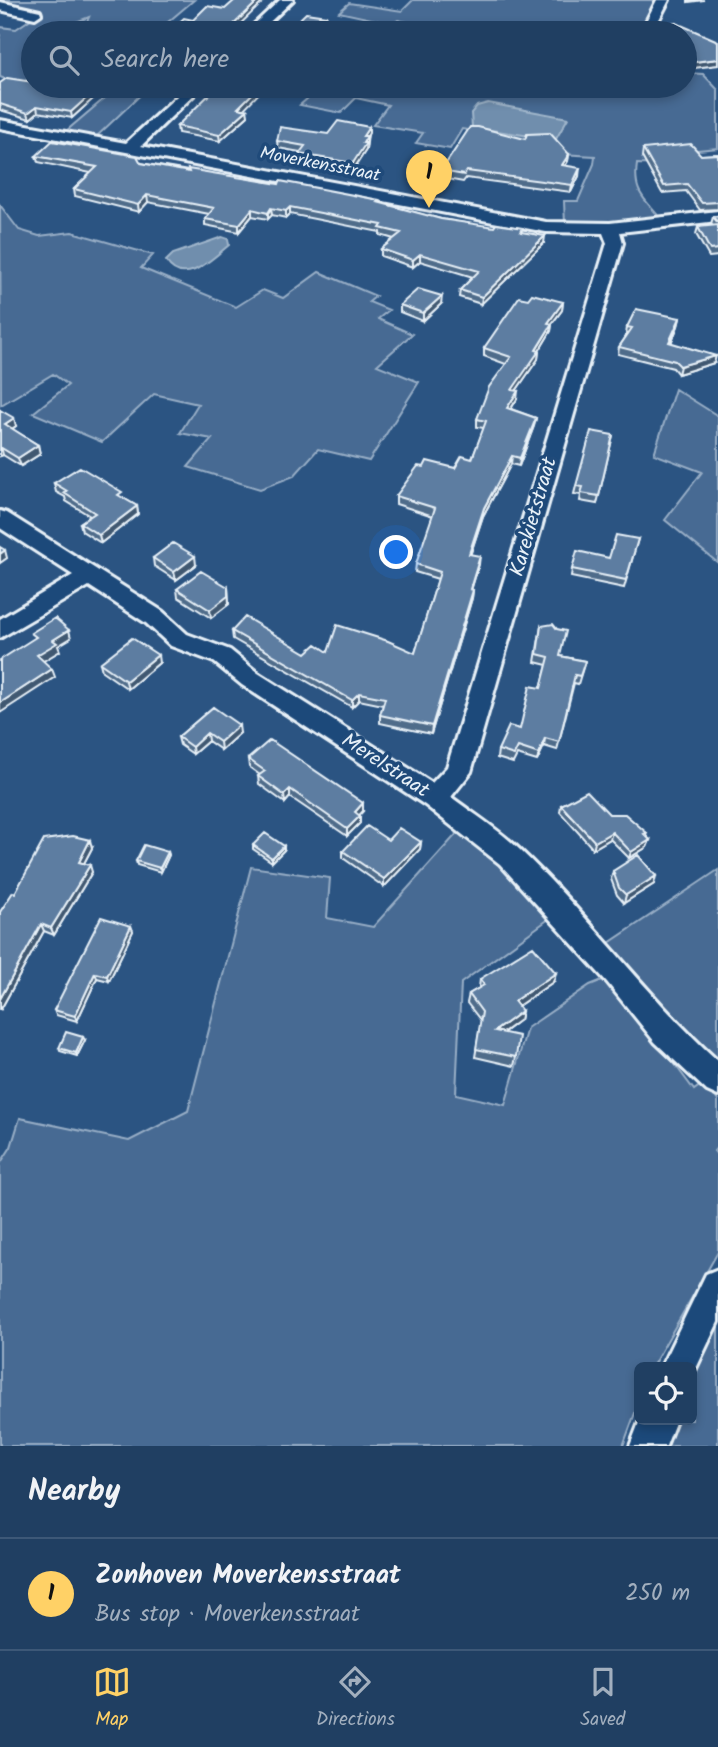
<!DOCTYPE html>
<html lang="en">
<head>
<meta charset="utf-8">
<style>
	:root { --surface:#203f62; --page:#2d4a6b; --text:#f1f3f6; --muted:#a2afbe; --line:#3d5877; --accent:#ffd166 }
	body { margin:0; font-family:Kalam,sans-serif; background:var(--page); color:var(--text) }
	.controls { position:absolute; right:21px; bottom:21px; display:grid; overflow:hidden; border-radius:10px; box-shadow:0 4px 10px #0003 }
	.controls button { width:63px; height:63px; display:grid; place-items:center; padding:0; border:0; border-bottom:2px solid var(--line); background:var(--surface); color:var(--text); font:35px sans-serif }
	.you { position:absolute; left:397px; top:553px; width:24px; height:24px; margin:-18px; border:5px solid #fff; border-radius:50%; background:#1a73e8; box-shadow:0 0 0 10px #1a73e833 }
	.badge { display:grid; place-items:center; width:46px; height:46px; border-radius:50%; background:var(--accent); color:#111; font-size:23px; font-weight:700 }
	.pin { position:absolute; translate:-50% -58px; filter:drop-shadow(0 2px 4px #0008) }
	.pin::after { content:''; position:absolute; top:37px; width:24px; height:21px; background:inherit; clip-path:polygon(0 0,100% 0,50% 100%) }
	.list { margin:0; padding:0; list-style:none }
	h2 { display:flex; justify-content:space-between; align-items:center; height:91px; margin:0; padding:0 28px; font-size:30px }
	h2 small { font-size:23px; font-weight:400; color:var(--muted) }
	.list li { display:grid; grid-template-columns:46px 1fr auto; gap:21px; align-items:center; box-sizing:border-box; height:112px; padding:0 28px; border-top:2px solid var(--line) }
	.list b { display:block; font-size:26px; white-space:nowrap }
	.list p { margin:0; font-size:23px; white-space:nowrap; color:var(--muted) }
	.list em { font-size:23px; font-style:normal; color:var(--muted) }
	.icon { flex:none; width:38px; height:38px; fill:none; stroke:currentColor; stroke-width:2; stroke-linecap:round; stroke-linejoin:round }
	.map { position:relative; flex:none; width:718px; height:1446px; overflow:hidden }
	.search { position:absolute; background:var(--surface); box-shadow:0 4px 10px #0003; left:21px; right:21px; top:21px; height:77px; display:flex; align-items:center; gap:18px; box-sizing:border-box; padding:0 24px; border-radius:38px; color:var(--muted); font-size:26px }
	.sheet { height:203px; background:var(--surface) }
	nav { display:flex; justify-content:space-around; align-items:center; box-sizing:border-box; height:98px; border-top:2px solid var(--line); background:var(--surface); font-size:19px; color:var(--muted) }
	nav a { display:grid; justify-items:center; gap:4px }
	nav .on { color:var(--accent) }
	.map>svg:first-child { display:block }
	.green { fill:#476b93; stroke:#98aec6; stroke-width:2 }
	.water { fill:#708ead; stroke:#a0b6cb; stroke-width:2 }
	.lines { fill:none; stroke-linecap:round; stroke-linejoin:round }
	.minor-casing { stroke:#e8f1f8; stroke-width:6 }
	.minor { fill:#1f4a7a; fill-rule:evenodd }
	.wall { fill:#506c8a; stroke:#e8f1f8; stroke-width:2 }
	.shaded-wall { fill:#415871; stroke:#e8f1f8; stroke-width:2 }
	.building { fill:#5d7da1; stroke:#e8f1f8; stroke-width:2 }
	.labels { text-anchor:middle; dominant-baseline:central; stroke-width:7; stroke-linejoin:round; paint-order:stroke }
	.far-street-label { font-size:18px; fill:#e8f1f8; stroke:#1f4a7a }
	.street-label { font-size:21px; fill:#e8f1f8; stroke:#1f4a7a }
</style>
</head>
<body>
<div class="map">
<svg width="718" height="1446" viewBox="0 0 718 1446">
	<rect width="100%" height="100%" fill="#2b5482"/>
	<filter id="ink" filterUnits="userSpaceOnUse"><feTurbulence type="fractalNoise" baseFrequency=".0143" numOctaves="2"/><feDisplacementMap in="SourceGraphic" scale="14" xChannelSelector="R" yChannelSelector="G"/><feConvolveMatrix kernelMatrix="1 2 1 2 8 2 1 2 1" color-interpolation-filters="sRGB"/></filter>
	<g filter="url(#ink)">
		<!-- green -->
		<path class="green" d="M0 0H194L155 33H82L89 17 76 22 73 32 81 33H33V77L19 84 0 77V27L16 29 41 12 0 3Z
			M413 0H661L641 33H462L398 20C385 30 381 34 365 31L376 20 339 12 349 3 402 11Z
			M685 73 703 74 718 90V148L677 152 663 165 637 164C633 193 644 198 661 219L590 226 565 224 564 201H578L594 164 595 156 560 154 503 136 462 129 450 149 416 143 423 133 373 125 388 105 356 98 341 113 300 105 322 86H685Z
			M119 86H150L95 138 65 132Z
			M0 205 19 230 39 236 72 232 153 255 141 268 236 307 263 290 283 298 319 272 376 296 369 302 389 310 378 319 412 334 377 365 419 382 369 461 318 449 294 476 260 489 188 467 212 439 180 433 198 404 154 394 102 442 33 413 68 385 53 374 1 405Z
			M675 389 718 416V563L665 520 702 472 654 454Z
			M461 829 553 916 461 983 456 1094 505 1105 527 1028 590 985 610 977 694 1090 705 1082 718 1101V1146L714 1151 718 1156V1252L652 1367H639V1402L623 1446H0V1164L11 1147 20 1118 129 1141 188 1111 251 867 330 878 327 918 373 927Z
			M718 870V1067L606 945Z
			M718 1305V1446H654L665 1420H692V1367H688L710 1316Z"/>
		<!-- water -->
		<path class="water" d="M488 103 568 118 556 139H549L472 127 471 113 477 106Z
			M222 237 228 239 229 245C213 258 184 289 166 261L173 254Z"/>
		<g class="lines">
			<defs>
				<path id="minor" d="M280 0H293L258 33H245Z
					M657 0H669L652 33H640Z
					M0 2 40 11 41 14 35 18 0 10Z
					M188 86H203L141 146 546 222 610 223 718 211V221L620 232 623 243 471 772 451 797C474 814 499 830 519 849 590 916 646 996 718 1061V1096L707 1091 655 1042 607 982 500 864 425 805 242 685 214 662 171 646 146 623 89 586 0 638V619L73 575 0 528V511L7 513 162 611 187 634 230 650 258 673 432 783 447 767 607 243 603 233 546 232 0 128V120L126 143Z
					M718 1269V1322L692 1377V1367H661L706 1274Z
					M640 1420H676L666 1446H630Z"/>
			</defs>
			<!-- minor casing -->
			<use href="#minor" class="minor-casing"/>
			<!-- minor -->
			<use href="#minor" class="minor"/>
		</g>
		<!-- wall -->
		<path class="wall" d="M0 83 93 92 94 98 72 118 38 112 30 119 0 110Z
			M244 109 247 110 248 116 220 141 178 133 177 126Z
			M369 127 366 150 353 170 299 161V154L300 152 278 148 277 141 328 134Z
			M643 149 701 155 718 154V209L700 210 686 191 662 193 642 157Z
			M569 154 568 161 565 166 579 176 571 192 466 178 463 182 441 178V171Z
			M36 156 141 163 378 203 441 219 522 233 544 243 481 304 459 297 460 290 473 277 420 261 413 267 381 256V249L394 239 380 235V232L290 214 286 218 272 215 268 219 252 216 239 232 205 225V219L209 214 148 202 139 212 75 196 74 189 91 173 38 162Z
			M718 216V256L709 257 696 234 698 227 712 225 711 224 713 217Z
			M528 299 563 302 562 310 552 324 551 331 539 351 538 359 516 391 517 399 511 409 536 418 534 426 519 466 511 464 483 516 470 555 479 564 471 590H473L472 598 431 734 380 723V715L383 705 359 700 352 707 233 639 232 631 306 653 328 652 415 653 438 579 415 572 416 564 433 516 396 504V496L424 467 455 468 472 459 484 428 477 427V419L506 364 484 356V348Z
			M441 304 423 321 400 312V305Z
			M680 318 678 326 671 343 714 363 678 374 673 368 618 354 619 347 627 335H626L627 327Z
			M0 410 16 426 12 429 38 445 40 454 21 466 3 455 0 456Z
			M613 435 597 504 580 501 581 495 574 494 576 486Z
			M54 483 123 498 137 506 138 514 101 543 82 531 80 523 90 516 66 501 65 497 56 492Z
			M638 539 624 588 571 577 572 569 609 558Z
			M153 558 196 565 176 580 154 566Z
			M228 587 229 604 211 618 178 597 177 589Z
			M541 626 560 656 585 661 578 684 574 683 557 750 544 746 537 761 517 755 513 763 497 758 498 750 520 729 541 688 547 665 535 662Z
			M100 663H159L128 689 102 671Z
			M213 707 240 733 221 750 208 741 193 754 180 745 178 737Z
			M248 759 363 811 359 815 360 823 347 836 290 797 285 803 259 784 258 776 260 775 249 767Z
			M561 805 609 814 647 833 646 836 650 840 647 847 629 858 610 839 593 849 560 812Z
			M388 840 421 842 420 849 384 887 343 858V851Z
			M253 845 284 850 272 862 253 849Z
			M92 848 84 863 92 872 54 935 44 931 1 1009H0V912L15 893Z
			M168 852 169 855 161 872 137 865 136 861Z
			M613 871 654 884 624 903 617 895 611 879Z
			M131 926 133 931 109 981 97 978 77 1021 56 1015 54 1010Z
			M480 979 553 982 518 1006 522 1011 520 1020 503 1033 516 1057 514 1066 475 1057 481 1021 467 1003 469 994 479 988Z
			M85 1040 77 1056 60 1051 59 1048Z"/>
		<!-- shaded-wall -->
		<path class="shaded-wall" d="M259 0H265L231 33H225Z
			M688 0H704L688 2Z
			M326 16V22L315 33H308Z
			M718 59V65L685 69V63Z
			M260 86H266L239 114 238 108Z
			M93 92 94 98 72 118 71 112Z
			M37 106 38 112 30 119 28 113Z
			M247 110 248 116 220 141 219 135Z
			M369 127V133L363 143V136Z
			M367 136 366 150 353 170V163L363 143Z
			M569 154 568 161 561 173 562 165Z
			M580 168 579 176 571 192 572 185Z
			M147 195 148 202 139 212 138 205Z
			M290 207V214L286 218V211Z
			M271 208 272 215 268 219V213Z
			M252 209V216L239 232V225Z
			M545 236 544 243 481 304 482 297Z
			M420 254V261L413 267V260Z
			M442 296 441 304 423 321V313Z
			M563 302 562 310 547 330 548 323Z
			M680 318 678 326 668 350 669 342Z
			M552 324 551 331 539 351 538 359 511 398 512 390Z
			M716 356 714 363 678 374 680 366Z
			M518 391 517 399 506 416 507 408Z
			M14 418 16 426 7 432 5 424Z
			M536 418 534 426 519 466 520 458Z
			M38 445 40 454 21 466 18 458Z
			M1 446 3 455 0 456V447Z
			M512 456 511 464 483 516 468 562 469 554 484 508Z
			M137 506 138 514 101 543 99 535Z
			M5 550 7 558 0 563V554Z
			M195 556 196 565 176 580 174 572Z
			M480 556 479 564 469 597 470 589Z
			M228 587 229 604 211 618 210 610Z
			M473 590 472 598 431 734 432 726Z
			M69 630 71 638 58 646 60 651 40 663 37 655 53 640Z
			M158 655 159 663 128 689 126 681Z
			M52 669 55 677 0 713V703Z
			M359 693V700L352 707V700Z
			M239 725 240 733 221 750 220 742Z
			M207 733 208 741 193 754 192 747Z
			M545 738 544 746 537 761 539 754Z
			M290 789V797L285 803 284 795Z
			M363 803V811L355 820V812Z
			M360 816V823L347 836V829Z
			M612 832 610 839 593 849 595 842Z
			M90 840 92 848 81 869 79 862Z
			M650 840 647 847 629 858 631 852Z
			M421 842 420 849 384 887V879Z
			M284 846V850L272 862V858Z
			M168 852 169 855 161 872 160 868Z
			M90 865 92 872 54 935 51 928Z
			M656 876 654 884 624 903 626 895Z
			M41 924 44 931 1 1009 0 1007V999Z
			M131 926 133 931 109 981 107 976Z
			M95 973 97 978 77 1021 75 1016Z
			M556 973 553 982 512 1010 514 1001Z
			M522 1011 520 1020 493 1040 495 1031Z
			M83 1037 85 1040 77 1056 76 1053Z"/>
		<!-- building -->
		<path class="building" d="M235 0H259L225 33H152L162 25 174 27 184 18 193 20 207 6 225 9Z
			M306 13 326 16 308 33H285Z
			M674 22 718 41V59L685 63V33H649Z
			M115 25 151 33H101Z
			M7 78 33 82V86H55L93 92 71 112 37 106 28 113 0 104V83Z
			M218 86H260L238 108 247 110 219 135 177 126Z
			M338 121 369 127 363 136H367L363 143H366L353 163 299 154 305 146 277 141 280 127 328 134Z
			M470 127H478L525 139 527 134 550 133 569 154 562 165 580 168 572 185 467 171 464 175 441 171Z
			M52 141 137 156 141 163 189 172 188 169 279 184 280 181 379 200 377 202 441 219 494 227 496 224 523 228 521 232 545 236 482 297 460 290 479 271 420 254 413 260 381 249 401 233 380 228 382 225 290 207 286 211 271 208 268 213 252 209 239 225 205 219 214 208 147 195 138 205 74 189 97 167 36 156Z
			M691 144 701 155 718 154V202L702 203 687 184 664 186 643 149Z
			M718 216V223L713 217Z
			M718 225V249L710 250 698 227Z
			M418 289 442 296 423 313 400 305Z
			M532 294 563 302 548 323 552 324 536 350 539 351 512 390 518 391 507 408 536 418 520 458 512 456 484 508 469 554 480 556 470 589 473 590 432 726 380 715 385 698 359 693 352 700 232 631 245 617 306 653 316 644 328 652 337 625 388 641 415 653 440 572 416 564 435 508 396 496 418 466 424 467 427 461 455 468 462 456 472 459 486 421 477 419 489 387 511 357 484 348 519 297 528 299Z
			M636 309 680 318 669 342 716 356 680 366 675 361 619 347 632 328 627 327Z
			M0 410 14 418 5 424 38 445 18 458 0 447Z
			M591 431 613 435 599 496 581 493 583 487 576 486Z
			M80 467 122 492 118 495 137 506 99 535 80 523 95 513 64 493 67 491 54 483Z
			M616 535 638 539 626 580 572 569 577 551 609 558Z
			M173 543 195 556 174 572 153 558Z
			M0 547 5 550 0 554Z
			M201 571 228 587V596L210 610 177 589Z
			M55 618 69 630 53 640 57 643 37 655 52 669 0 703V660L36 637 31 633Z
			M553 624 557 629 566 631 560 656 585 661 580 676 575 675 559 742 545 738 539 754 518 747 514 755 498 750 509 726 520 729 530 686 541 688 549 657 537 654 541 626Z
			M132 638 158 655 126 681 100 663Z
			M213 707 239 725 220 742 207 733 192 747 178 737Z
			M270 740 363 803 355 812 360 816 347 829 290 789 284 795 258 776 265 771 248 759Z
			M587 791 609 814H625L647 833 644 834 650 840 631 852 612 832 595 842 561 805Z
			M367 826 388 840 399 828 421 842 384 879 343 851Z
			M265 833 284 846 272 858 253 845Z
			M73 836 90 840 79 862 90 865 51 928 41 924 0 999V912L13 892 15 893 44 840Z
			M144 845 168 852 160 868 136 861Z
			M638 855 656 876 626 895 619 888 613 871Z
			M101 917 131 926 107 976 95 973 75 1016 54 1010Z
			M533 946 556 973 514 1001 522 1011 495 1031 519 1036 516 1057 476 1049 482 1012 469 994 484 985 480 979Z
			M66 1032 83 1037 76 1053 59 1048Z"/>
	</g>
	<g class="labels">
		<!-- far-street labels -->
		<g class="far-street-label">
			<text transform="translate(320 165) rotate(11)">Moverkensstraat</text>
		</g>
		<!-- street labels -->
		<g class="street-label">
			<text transform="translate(534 517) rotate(-74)">Karekietstraat</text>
			<text transform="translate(385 766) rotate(33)">Merelstraat</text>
		</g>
	</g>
</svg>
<div class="controls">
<button><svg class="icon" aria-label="locate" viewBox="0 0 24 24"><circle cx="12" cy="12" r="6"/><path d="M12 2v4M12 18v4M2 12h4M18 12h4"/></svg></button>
</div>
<div class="you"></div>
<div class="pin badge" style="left:429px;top:208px">1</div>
<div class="search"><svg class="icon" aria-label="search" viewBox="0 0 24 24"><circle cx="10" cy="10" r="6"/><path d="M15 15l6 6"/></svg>Search here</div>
</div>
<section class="sheet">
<h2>Nearby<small></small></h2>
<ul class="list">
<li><span class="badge">1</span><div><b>Zonhoven Moverkensstraat</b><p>Bus stop · Moverkensstraat</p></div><em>250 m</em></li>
</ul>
</section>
<nav>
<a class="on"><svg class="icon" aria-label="map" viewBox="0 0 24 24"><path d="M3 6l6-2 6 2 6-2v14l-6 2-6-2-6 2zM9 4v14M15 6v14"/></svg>Map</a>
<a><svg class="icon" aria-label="directions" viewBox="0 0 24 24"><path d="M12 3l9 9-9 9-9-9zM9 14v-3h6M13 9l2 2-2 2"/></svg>Directions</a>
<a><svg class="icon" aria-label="saved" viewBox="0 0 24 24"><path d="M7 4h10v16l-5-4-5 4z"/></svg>Saved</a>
</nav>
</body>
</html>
